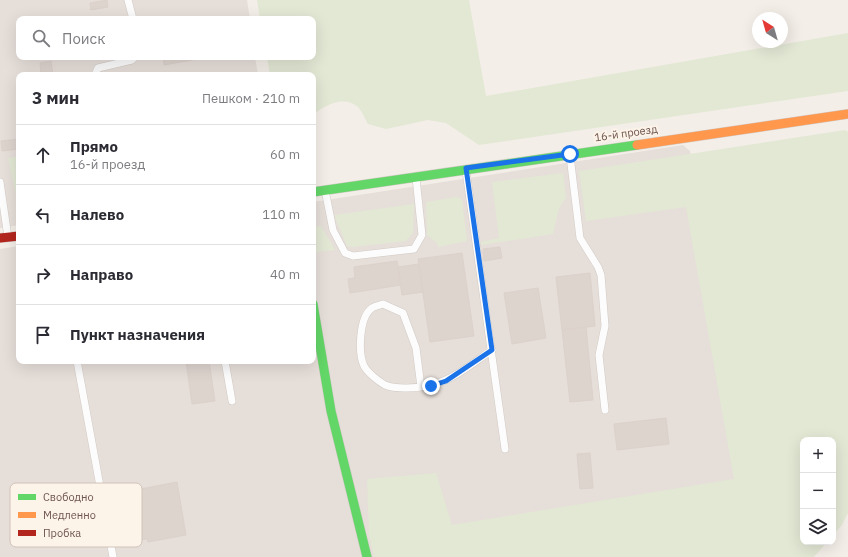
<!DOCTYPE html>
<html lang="ru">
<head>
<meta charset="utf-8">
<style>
	:root { --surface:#fff; --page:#f2f2f3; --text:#2b2b33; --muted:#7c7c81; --line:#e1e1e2 }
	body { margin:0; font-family:"IBM Plex Sans",sans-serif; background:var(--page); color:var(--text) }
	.controls { position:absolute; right:12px; bottom:12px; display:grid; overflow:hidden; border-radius:8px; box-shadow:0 4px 16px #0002 }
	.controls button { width:36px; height:36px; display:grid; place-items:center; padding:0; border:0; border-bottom:1px solid var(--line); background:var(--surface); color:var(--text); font:20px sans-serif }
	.compass { position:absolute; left:752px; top:12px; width:36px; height:36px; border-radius:50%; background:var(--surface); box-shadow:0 4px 16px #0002; rotate:323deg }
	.stop { position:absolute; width:12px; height:12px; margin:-9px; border:3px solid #1a73e8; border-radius:50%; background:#fff }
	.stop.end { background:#1a73e8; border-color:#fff; box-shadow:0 1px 4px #0008 }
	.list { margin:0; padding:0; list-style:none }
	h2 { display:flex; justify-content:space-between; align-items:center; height:52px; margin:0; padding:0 16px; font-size:17px }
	h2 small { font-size:13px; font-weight:400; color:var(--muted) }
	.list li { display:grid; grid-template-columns:26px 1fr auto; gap:12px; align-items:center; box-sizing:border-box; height:60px; padding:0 16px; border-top:1px solid var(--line) }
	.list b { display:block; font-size:15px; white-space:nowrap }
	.list p { margin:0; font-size:13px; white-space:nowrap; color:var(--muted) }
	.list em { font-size:13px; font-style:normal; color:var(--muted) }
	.icon { flex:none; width:22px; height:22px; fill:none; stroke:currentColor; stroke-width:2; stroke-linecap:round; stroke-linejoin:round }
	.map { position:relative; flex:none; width:848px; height:557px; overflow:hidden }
	.search { position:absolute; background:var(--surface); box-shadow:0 4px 16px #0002; left:16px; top:16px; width:300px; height:44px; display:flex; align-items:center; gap:10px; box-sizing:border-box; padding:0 14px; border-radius:8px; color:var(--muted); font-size:15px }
	.panel { position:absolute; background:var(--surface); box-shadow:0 4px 16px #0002; left:16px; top:72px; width:300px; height:292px; border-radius:8px }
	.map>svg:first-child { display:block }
	.industrial { fill:#e6ded9 }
	.green { fill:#e2e8d4 }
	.building { fill:#ddd4ce; stroke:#dcd1cb }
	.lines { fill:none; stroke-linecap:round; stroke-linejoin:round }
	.lane-casing { stroke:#d1cac4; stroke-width:8 }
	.fast-casing { stroke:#d2cac5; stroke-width:10 }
	.slow-casing { stroke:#d2cac5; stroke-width:10 }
	.jam-casing { stroke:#d2cac5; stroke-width:10 }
	.lane { stroke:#fdfcfc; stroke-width:7 }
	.fast { stroke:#63d668; stroke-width:9 }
	.slow { stroke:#ff974d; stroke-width:9 }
	.jam { stroke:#b3261e; stroke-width:9 }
	.route { stroke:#1a73e8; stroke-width:5 }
	.labels { text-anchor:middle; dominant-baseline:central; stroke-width:4; stroke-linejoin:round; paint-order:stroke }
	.street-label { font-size:11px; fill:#6e554d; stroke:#fcf3e9 }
	.key { fill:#fcf3e9; stroke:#d1c4ba; stroke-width:1 }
	.key-label { font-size:11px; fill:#6e554d }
</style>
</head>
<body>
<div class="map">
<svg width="848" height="557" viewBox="0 0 848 557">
	<rect width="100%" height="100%" fill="#f4eee8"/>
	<!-- industrial -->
	<path class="industrial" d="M0 0H247L250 19H19V57H255L258 75H19V225L0 228Z
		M683 145 690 151 748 499 407 557H0V249L19 246V361H313V202Z"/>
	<!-- green -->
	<path class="green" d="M257 0H469L486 96 848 33V91L479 145 446 123 428 120 386 129 368 124C365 119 362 111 358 107 344 95 325 105 313 115V75H270L267 57H313V19H260Z
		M845 130 848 132V513L842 525 833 535V440H803V542H827L814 557H374L369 534 367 479 436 473 452 525 734 479 686 207 586 221 579 171Z
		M19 156V209L8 158Z
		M563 173 566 198 559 208 553 234 481 245V242L499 238 492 182Z
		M456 197 462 199 467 241 438 247 437 243 427 235 426 202Z
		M414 204 413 233 406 241 352 247 347 246 334 215Z
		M321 226 335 250 315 252 313 227Z"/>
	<!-- building -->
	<path class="building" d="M107 0 108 7 91 10 90 3Z
		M163 57H209L164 65Z
		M51 61 53 75H41L40 63Z
		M19 139V149L2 151 1 141Z
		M500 247 502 258 484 261 483 249Z
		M462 253 474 336 430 342 418 259Z
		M397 261 401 285 350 293 348 279 355 278 354 267Z
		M419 264 423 292 402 295 398 267Z
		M590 273 595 326 562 330 556 277Z
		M538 288 546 338 512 344 504 293Z
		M586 327 593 400 570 402 562 330Z
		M186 361H209L215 401 192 404Z
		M666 418 669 444 617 450 614 424Z
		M590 453 593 488 580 489 577 454Z
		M177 482 186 535 148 542 147 539 138 540 130 491Z"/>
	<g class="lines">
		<defs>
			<path id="lane" d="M128 0 133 19
				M95 75 98 68 132 60 135 57
				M570 156 580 238 598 267 601 275 605 326 599 355 605 410
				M466 171 505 449
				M0 182 8 237
				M325 190 333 230 345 253 353 256 414 249 422 235 416 178
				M77 361 113 557
				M225 361 232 401
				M421 387 416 348 403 313 383 304C380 305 375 306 372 308 359 317 358 353 364 366 368 373 378 381 385 385 397 390 418 388 431 385 453 380 473 363 492 350"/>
			<path id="fast" d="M313 192 637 145
				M313 304 331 411 367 557"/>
			<path id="slow" d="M637 145 848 114"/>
			<path id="jam" d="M0 238 19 236"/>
		</defs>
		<!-- lane casing -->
		<use href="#lane" class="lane-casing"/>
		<!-- fast casing -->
		<use href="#fast" class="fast-casing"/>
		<!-- slow casing -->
		<use href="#slow" class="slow-casing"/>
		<!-- jam casing -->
		<use href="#jam" class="jam-casing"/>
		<!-- lane -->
		<use href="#lane" class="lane"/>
		<!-- fast -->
		<use href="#fast" class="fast"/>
		<!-- slow -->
		<use href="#slow" class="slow"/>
		<!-- jam -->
		<use href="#jam" class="jam"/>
	</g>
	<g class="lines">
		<!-- route -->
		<path class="route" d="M431 386 446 381 492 350 466 168 570 154"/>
	</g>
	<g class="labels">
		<!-- street labels -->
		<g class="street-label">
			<text transform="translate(626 133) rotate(-8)">16-й проезд</text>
		</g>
	</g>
	<!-- legend -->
	<rect x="10" y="483" width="132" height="64" rx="6" class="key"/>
	<rect x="18" y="494" width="18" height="6" fill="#63d668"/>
	<rect x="18" y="512" width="18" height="6" fill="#ff974d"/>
	<rect x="18" y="530" width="18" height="6" fill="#b3261e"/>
	<g class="key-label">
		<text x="43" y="501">Свободно</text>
		<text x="43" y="519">Медленно</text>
		<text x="43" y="537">Пробка</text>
	</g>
</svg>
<div class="controls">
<button>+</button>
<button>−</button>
<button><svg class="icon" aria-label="layers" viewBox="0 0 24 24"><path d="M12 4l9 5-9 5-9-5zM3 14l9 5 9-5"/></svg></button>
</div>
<svg class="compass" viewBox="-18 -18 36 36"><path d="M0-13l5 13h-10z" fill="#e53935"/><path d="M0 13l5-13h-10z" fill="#7c7c81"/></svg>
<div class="stop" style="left:570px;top:154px"></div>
<div class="stop end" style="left:431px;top:386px"></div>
<div class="search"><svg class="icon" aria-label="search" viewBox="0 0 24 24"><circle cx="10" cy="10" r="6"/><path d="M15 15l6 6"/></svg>Поиск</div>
<section class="panel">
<h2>3 мин<small>Пешком · 210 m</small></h2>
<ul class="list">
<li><svg class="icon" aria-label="ahead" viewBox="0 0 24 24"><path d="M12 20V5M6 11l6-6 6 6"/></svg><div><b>Прямо</b><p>16-й проезд</p></div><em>60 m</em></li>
<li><svg class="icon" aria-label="left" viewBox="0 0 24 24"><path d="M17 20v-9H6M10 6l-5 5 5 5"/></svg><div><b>Налево</b></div><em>110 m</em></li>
<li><svg class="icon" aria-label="right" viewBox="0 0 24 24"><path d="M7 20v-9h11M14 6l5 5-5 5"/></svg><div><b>Направо</b></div><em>40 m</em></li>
<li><svg class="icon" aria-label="arrive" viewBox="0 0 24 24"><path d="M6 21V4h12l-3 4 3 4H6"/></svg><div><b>Пункт назначения</b></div></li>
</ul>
</section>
</div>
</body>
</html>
